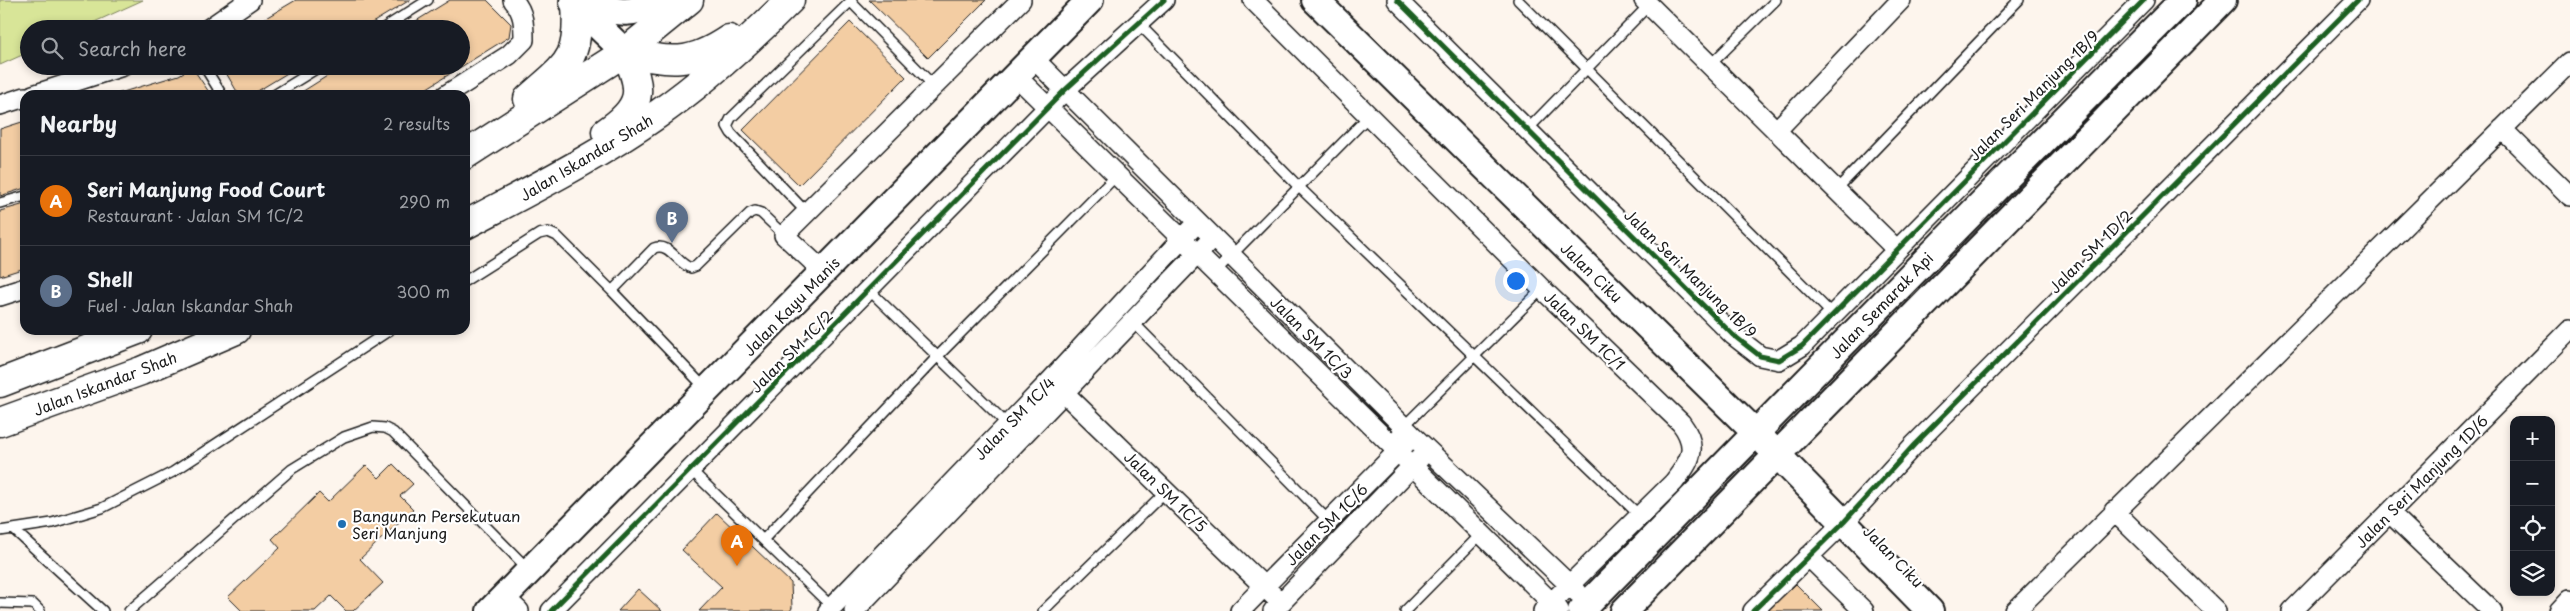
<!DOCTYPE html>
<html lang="en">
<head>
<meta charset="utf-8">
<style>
	:root { --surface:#171b24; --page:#20242c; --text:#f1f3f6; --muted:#9ea1a6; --line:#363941; --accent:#1f6fb2 }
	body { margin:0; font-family:"Playpen Sans",sans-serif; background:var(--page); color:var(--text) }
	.controls { position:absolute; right:15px; bottom:15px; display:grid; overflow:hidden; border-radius:10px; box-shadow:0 2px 8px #0003 }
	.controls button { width:45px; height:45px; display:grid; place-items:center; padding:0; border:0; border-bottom:1px solid var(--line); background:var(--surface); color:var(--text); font:25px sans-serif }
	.you { position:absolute; left:1515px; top:280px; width:18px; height:18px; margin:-12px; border:4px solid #fff; border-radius:50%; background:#1a73e8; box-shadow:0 0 0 8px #1a73e833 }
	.badge { display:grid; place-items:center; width:32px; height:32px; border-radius:50%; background:var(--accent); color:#fff; font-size:16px; font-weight:700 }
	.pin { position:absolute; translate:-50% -41px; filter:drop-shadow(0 1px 2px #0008) }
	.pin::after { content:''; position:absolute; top:26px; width:18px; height:15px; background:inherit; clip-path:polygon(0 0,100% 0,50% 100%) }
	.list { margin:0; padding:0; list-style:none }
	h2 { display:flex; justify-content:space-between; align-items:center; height:65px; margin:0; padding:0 20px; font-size:21px }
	h2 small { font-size:16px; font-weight:400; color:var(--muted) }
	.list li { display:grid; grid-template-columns:32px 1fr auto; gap:15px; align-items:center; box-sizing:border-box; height:90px; padding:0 20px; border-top:1px solid var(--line) }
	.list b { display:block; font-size:19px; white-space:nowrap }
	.list p { margin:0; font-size:16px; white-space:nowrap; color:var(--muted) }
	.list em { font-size:16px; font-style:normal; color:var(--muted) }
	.icon { flex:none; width:28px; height:28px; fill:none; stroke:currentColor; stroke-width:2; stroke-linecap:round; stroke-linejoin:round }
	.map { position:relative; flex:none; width:2570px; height:611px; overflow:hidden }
	.search { position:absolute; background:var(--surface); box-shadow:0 2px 8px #0003; left:20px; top:20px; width:450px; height:55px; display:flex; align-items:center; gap:12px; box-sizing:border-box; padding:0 18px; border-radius:28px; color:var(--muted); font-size:19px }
	.panel { position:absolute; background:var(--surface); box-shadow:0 2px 8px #0003; left:20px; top:90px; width:450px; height:245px; border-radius:15px }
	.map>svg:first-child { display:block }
	.green { fill:#d8e598; stroke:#7a805a }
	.building { fill:#f3cda3; stroke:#1c1c1c }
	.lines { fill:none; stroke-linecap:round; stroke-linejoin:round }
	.lane-casing { stroke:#1c1c1c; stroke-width:12 }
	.street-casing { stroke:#1c1c1c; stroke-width:22 }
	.secondary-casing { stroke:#1c1c1c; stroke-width:30 }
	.primary-casing { stroke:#1c1c1c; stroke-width:31 }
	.lane { stroke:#fff; stroke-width:9 }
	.street { stroke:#fff; stroke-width:19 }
	.secondary { stroke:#fff; stroke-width:26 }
	.primary { stroke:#fff; stroke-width:28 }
	.cycleway-casing { stroke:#fff; stroke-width:8 }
	.cycleway { stroke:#1b5e20; stroke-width:5 }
	.poi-dot { fill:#1f6fb2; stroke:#fff; stroke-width:2 }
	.labels { text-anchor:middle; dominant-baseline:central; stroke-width:4.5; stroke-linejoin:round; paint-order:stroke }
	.street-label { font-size:15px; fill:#1c1c1c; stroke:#fff }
	.poi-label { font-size:15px; fill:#1c1c1c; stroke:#fff; text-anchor:start }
</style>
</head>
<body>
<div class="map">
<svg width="2570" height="611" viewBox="0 0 2570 611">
	<rect width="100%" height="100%" fill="#fdf5ed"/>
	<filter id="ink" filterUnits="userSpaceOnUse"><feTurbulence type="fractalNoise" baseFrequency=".02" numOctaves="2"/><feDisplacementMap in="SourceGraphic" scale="10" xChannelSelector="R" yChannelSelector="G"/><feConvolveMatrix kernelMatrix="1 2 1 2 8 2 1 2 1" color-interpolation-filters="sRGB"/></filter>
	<g filter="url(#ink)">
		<!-- green -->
		<path class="green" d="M0 0H143L79 29H29V52L0 65Z"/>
		<!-- building -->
		<path class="building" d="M296 0H410L362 29H247Z
			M450 0H487L511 24 509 37 416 95H297L343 66H461V29H403Z
			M869 0H986L928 58Z
			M850 22 906 77 799 185 743 130Z
			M222 66H299L251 95H239Z
			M192 67 211 95H113L179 75Z
			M25 121V188L0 196V129Z
			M25 204V268L0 276V211Z
			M393 464 413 484 400 496 413 509 360 559 383 583 353 611H346L331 596 315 611H242L228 597 280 548 272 539 319 493 328 502 366 465 379 478Z
			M717 513 791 583 792 608 790 611H699L722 587 682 550Z
			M1796 584 1823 611H1767Z
			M638 589 662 611H618Z"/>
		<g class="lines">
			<defs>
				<path id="lane" d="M1518 0 1833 315
					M851 2 934 86
					M1138 23 1299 187 1640 516
					M382 29 428 0
					M1710 65 1776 0
					M204 66 222 95
					M274 95 321 66
					M1527 130 1649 5
					M1836 190 2019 0
					M0 203 25 196
					M806 212 731 133 727 126 731 118 852 0
					M1216 271 1368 117
					M465 281 539 234 548 232 557 236 612 291
					M869 290 1008 425
					M1133 322 1329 521
					M706 389 612 291 654 248C670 242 677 264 691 268L696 266 750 213 755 211 761 213 784 235
					M1388 442 1542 289
					M691 470 832 607
					M13 529 103 611
					M0 531 52 523 102 508 173 472 390 330
					M763 540 937 357 1117 175
					M0 603 33 604 40 611
					M129 611 292 469 344 437 373 427 385 428 393 432 528 569
					M1043 611 1166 491
					M1405 611 1481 534"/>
				<path id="street" d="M1253 0 1542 289 1681 423C1699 447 1691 460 1674 482L1543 611
					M1397 0 1733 335 1760 356 1779 360 1802 346 2144 0
					M1644 0 1897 250
					M208 29 250 0
					M1033 58 1413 436 1578 593
					M1016 76 1559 610
					M33 95 123 66
					M446 95 509 55 524 40C524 25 524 12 513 0
					M0 105 25 97
					M2502 129 2570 196
					M1776 131 1901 0
					M824 272 784 235 1021 0
					M0 296 25 288
					M1057 386 1281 603
					M2114 511 2216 611
					M2390 513 2492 611
					M1808 556 1864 611
					M504 597 519 611
					M551 611 1065 90 1164 0
					M828 611 1051 380 1191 229
					M854 611 1206 245
					M1240 611 1406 443
					M1273 611 1420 458
					M1753 611 1844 522 1914 445 2358 0
					M2015 611 2570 62
					M2292 611 2570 330
					M2559 611 2570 599"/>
				<path id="secondary" d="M592 0C620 20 637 11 666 0
					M1315 0 1757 434 1930 611
					M573 2 625 52
					M490 611 1090 0
					M1581 611C1782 407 1981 202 2183 0
					M1624 611 2223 0"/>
				<path id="primary" d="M625 52C671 62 689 66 729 39
					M528 99C568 63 580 61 576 4
					M606 132C643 107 644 90 625 52
					M465 155 625 52 689 0
					M465 225C531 190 597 157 658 114 705 81 750 40 790 0
					M0 383 138 330
					M0 422 141 371 236 330"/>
			</defs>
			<!-- lane casing -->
			<use href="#lane" class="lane-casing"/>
			<!-- street casing -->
			<use href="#street" class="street-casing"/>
			<!-- secondary casing -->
			<use href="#secondary" class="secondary-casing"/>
			<!-- primary casing -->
			<use href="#primary" class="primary-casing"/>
			<!-- lane -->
			<use href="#lane" class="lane"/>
			<!-- street -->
			<use href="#street" class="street"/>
			<!-- secondary -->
			<use href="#secondary" class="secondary"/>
			<!-- primary -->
			<use href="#primary" class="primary"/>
			<defs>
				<path id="cycleway" d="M1397 0 1733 335 1760 356 1779 360 1802 346 2144 0
					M551 611 1065 90 1164 0
					M1753 611 1844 522 1914 445 2358 0"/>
			</defs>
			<!-- cycleway casing -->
			<use href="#cycleway" class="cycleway-casing"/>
			<!-- cycleway -->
			<use href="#cycleway" class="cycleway"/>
		</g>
	</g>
	<!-- markers -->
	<circle class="poi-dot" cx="342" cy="524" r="5"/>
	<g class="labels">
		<!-- street labels -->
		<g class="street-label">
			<text transform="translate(2033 95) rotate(-45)">Jalan Seri Manjung 1B/9</text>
			<text transform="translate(586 157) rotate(-31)">Jalan Iskandar Shah</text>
			<text transform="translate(2090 251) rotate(-45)">Jalan SM 1D/2</text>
			<text transform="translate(1592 272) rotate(44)">Jalan Ciku</text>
			<text transform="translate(1691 273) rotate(44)">Jalan Seri Manjung 1B/9</text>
			<text transform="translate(1881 305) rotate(-46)">Jalan Semarak Api</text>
			<text transform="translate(791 306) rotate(-46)">Jalan Kayu Manis</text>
			<text transform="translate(1585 330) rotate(44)">Jalan SM 1C/1</text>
			<text transform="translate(1312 337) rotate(45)">Jalan SM 1C/3</text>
			<text transform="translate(791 351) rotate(-45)">Jalan SM 1C/2</text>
			<text transform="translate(105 383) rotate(-21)">Jalan Iskandar Shah</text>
			<text transform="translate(1014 418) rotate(-46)">Jalan SM 1C/4</text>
			<text transform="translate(2421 481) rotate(-45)">Jalan Seri Manjung 1D/6</text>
			<text transform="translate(1166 491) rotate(44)">Jalan SM 1C/5</text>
			<text transform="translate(1326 524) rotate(-45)">Jalan SM 1C/6</text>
			<text transform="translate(1894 556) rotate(46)">Jalan Ciku</text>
		</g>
		<!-- poi labels -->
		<g class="poi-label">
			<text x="352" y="515">Bangunan Persekutuan<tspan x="352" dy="17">Seri Manjung</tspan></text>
		</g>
	</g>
</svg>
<div class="controls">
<button>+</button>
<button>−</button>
<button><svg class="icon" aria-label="locate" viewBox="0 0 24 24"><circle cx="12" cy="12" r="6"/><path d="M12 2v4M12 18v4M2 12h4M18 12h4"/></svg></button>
<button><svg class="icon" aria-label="layers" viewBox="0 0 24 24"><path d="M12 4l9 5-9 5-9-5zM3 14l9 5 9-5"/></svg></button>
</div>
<div class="you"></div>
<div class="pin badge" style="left:737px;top:566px;background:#e8710a">A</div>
<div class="pin badge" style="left:672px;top:243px;background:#5c6f8a">B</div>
<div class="search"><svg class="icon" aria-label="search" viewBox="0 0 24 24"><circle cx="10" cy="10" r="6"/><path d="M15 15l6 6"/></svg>Search here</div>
<section class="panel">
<h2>Nearby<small>2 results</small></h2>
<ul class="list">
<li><span class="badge" style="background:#e8710a">A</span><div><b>Seri Manjung Food Court</b><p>Restaurant · Jalan SM 1C/2</p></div><em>290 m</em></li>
<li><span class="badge" style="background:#5c6f8a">B</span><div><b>Shell</b><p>Fuel · Jalan Iskandar Shah</p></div><em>300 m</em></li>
</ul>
</section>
</div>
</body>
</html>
